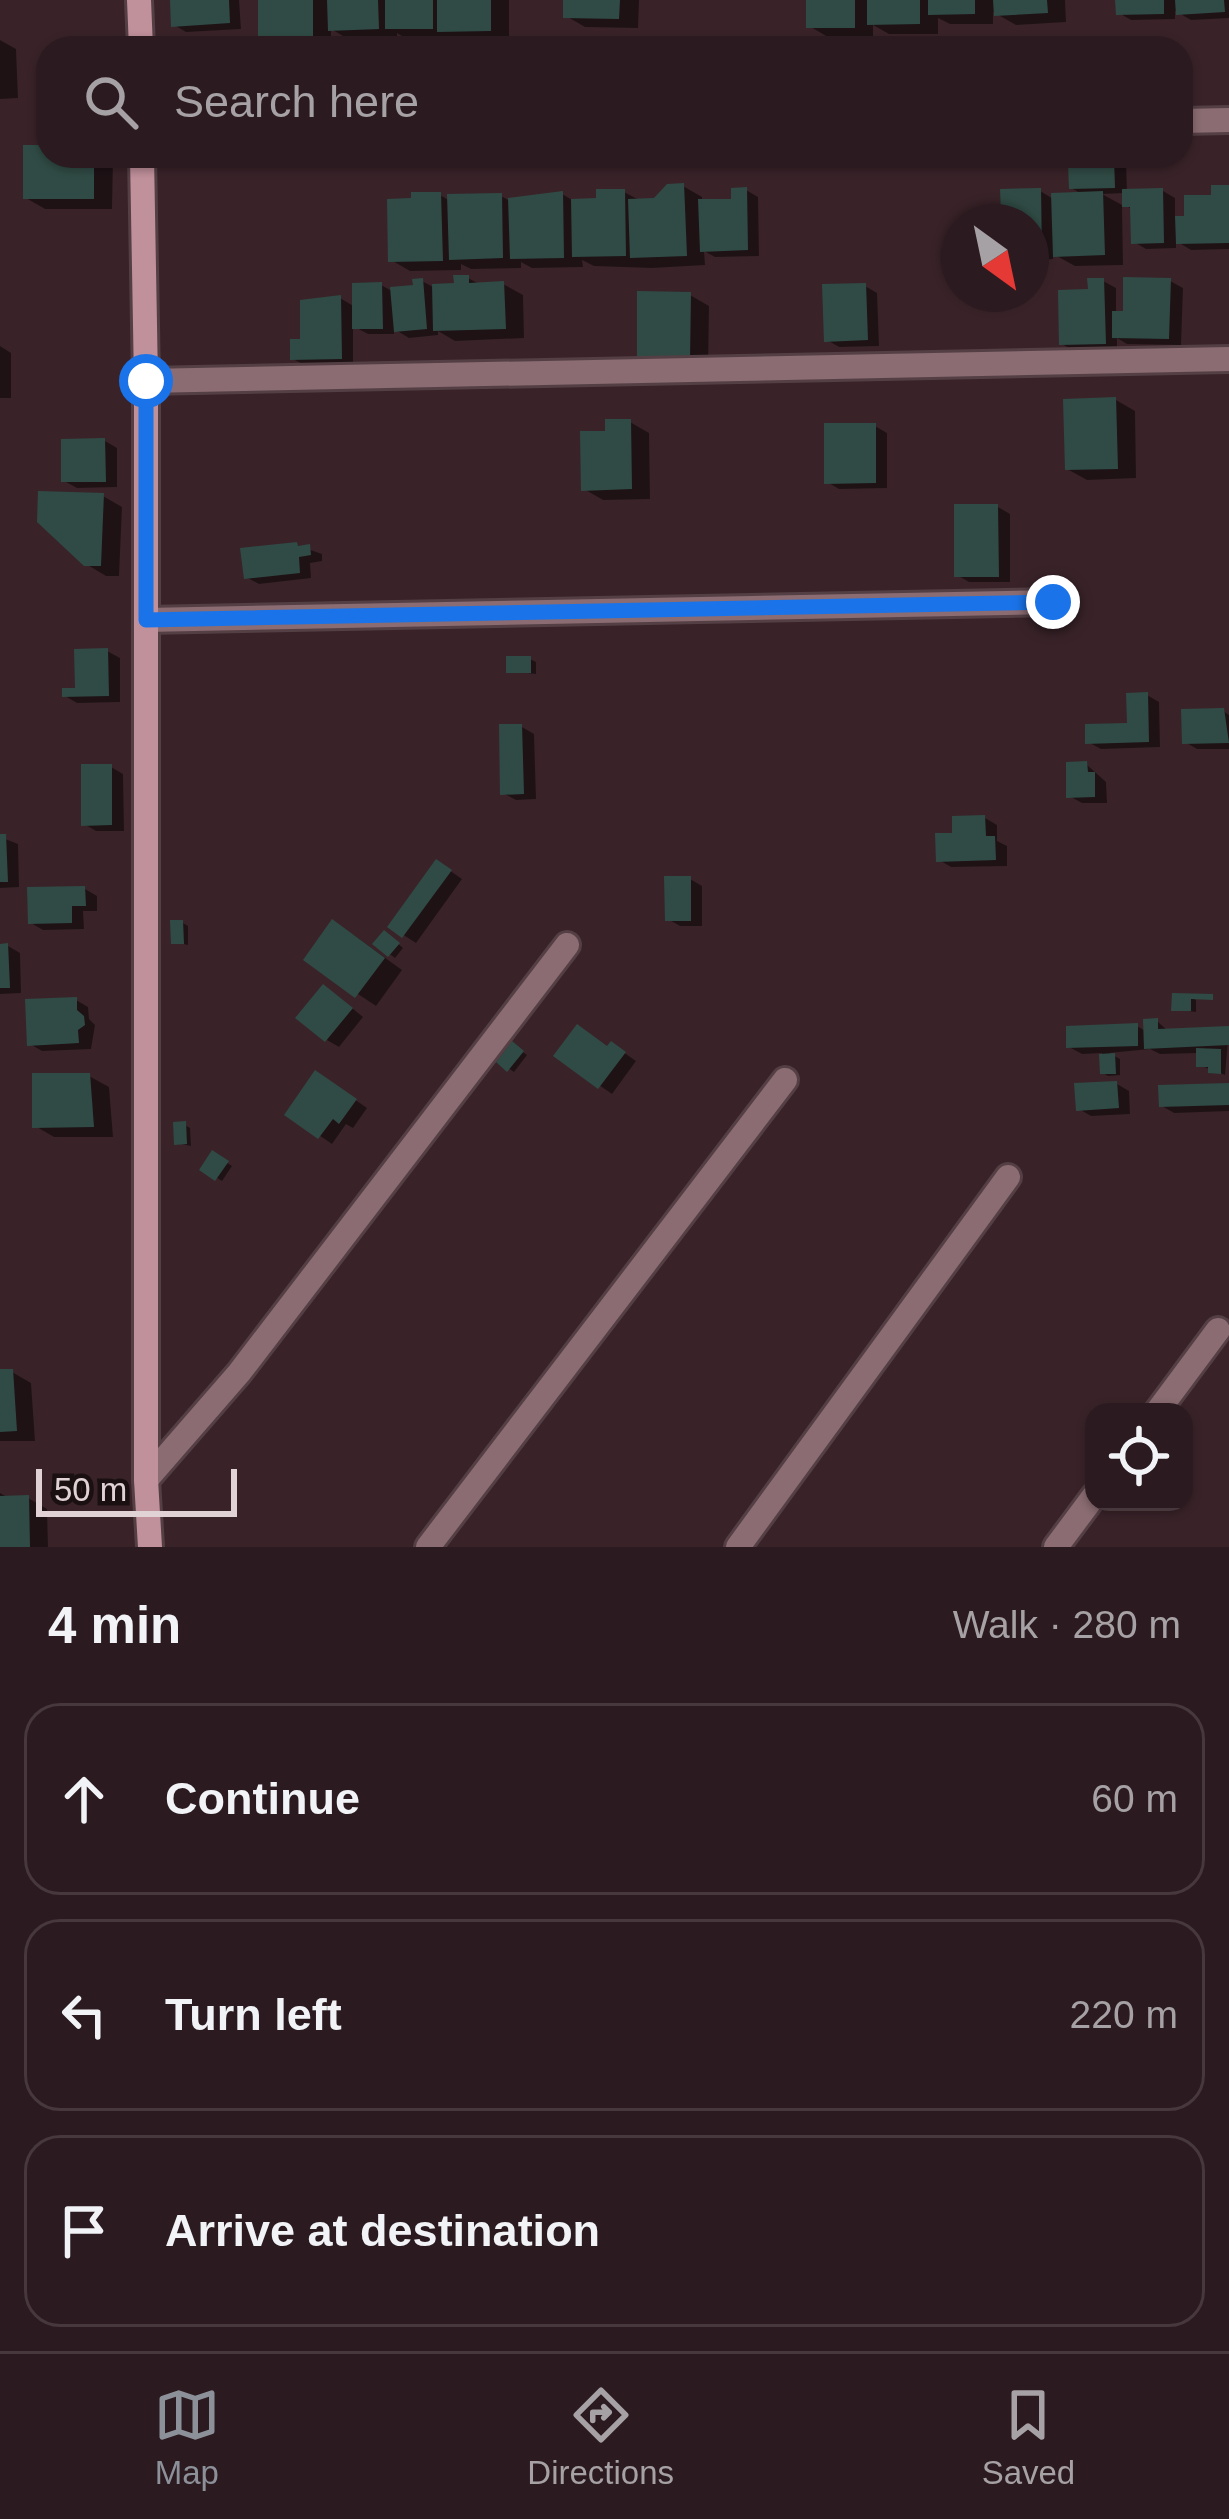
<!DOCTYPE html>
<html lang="en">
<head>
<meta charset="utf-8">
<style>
	:root { --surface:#2b1a1f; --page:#332328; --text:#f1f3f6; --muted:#a6a1a4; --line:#47383d; --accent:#8c9099 }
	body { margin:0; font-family:Helvetica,sans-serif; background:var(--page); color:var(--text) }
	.controls { position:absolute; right:36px; bottom:36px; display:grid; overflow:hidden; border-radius:24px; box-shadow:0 3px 9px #0004 }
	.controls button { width:108px; height:108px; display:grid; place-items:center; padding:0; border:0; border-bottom:3px solid var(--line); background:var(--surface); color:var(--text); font:60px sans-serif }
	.compass { position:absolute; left:941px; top:204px; width:108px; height:108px; border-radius:50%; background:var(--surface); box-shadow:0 3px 9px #0004; rotate:147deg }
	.scale { position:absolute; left:36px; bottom:30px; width:201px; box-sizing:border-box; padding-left:12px; border:6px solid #e1d2d5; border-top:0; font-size:33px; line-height:42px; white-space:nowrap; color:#e1d2d5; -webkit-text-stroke:9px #1a1012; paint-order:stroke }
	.stop { position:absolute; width:36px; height:36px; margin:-27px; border:9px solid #1a73e8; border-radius:50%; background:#fff }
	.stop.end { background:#1a73e8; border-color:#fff; box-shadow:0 3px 12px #0008 }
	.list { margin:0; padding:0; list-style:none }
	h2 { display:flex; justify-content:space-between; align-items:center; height:156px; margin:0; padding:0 48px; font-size:51px }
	h2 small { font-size:39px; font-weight:400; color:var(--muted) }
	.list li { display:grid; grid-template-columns:78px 1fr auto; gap:36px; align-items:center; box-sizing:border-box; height:192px; margin:0 24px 24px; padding:0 24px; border:3px solid var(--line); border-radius:36px }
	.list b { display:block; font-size:45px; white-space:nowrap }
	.list em { font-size:39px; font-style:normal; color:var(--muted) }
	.icon { flex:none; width:66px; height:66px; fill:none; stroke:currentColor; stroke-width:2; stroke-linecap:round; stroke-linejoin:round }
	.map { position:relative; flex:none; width:1229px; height:1547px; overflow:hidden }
	.search { position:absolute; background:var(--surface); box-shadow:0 3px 9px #0004; left:36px; right:36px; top:36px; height:132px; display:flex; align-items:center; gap:30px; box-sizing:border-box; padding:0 42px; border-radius:36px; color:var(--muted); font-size:45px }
	.sheet { height:804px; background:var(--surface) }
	nav { display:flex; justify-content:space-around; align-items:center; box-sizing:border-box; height:168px; border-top:3px solid var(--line); background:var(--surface); font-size:33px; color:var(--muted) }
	nav a { display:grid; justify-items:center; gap:6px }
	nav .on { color:var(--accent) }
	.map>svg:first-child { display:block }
	.shadow { fill:#0007 }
	.building { fill:#304b45 }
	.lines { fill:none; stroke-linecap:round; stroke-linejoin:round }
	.street-casing { stroke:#543f45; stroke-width:30 }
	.secondary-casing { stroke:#543f45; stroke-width:30 }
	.street { stroke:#8a6c72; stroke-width:24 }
	.secondary { stroke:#c0909b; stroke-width:24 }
	.route { stroke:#1a73e8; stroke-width:15 }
</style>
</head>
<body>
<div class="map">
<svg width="1229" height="1547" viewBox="0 0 1229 1547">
	<rect width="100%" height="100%" fill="#392329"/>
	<!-- shadow -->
	<path class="shadow" d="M173 0H239L241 29 186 32 174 25Z
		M261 0H509V41L407 39 397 33V38L350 40 331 29V47L364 48H316V45L281 46 261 35Z
		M566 0H639L638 28 585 27 566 16Z
		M809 0H1065L1066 22 1016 25 993 12V24H950L938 18V34H889L873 25V37H828L809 26Z
		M1118 0H1229V18L1191 20 1175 11V19L1131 20 1119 13Z
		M0 40 16 49 18 98 0 99Z
		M48 148V156L113 159 112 209H45L26 198Z
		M1109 156 1126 162 1127 192 1163 191 1175 198V219H1187L1229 188V249L1191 250 1176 241V248L1146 249 1134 242 1133 210 1125 205V193L1102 194 1122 205 1123 265 1075 266 1053 254V259L1031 260V222H990L1040 191 1055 200 1084 195 1071 188 1110 167Z
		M683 186 702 197V202H734L746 190 758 197 759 256 715 257 704 251 705 265 652 268 594 266 582 260 583 267 532 268 521 262V268L471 269 461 264V270L410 271 391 260 440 195 450 201 501 196 510 201 562 194 574 201H600L624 192 641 201H655Z
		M468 278 481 285 503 284 523 295 524 338 455 341 438 331V335L409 338 394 329V334H368L353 326V365L306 366 293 359 340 298 355 307 381 285 390 290 416 288 422 281 433 287 457 286Z
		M1103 281 1116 288V314L1125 313 1170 281 1183 288 1181 345 1127 344 1117 338V350L1074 351 1062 344Z
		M865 286 877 293 879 346 839 347 827 340Z
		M690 295 709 306 708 369H659Z
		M0 346 11 353V398H0Z
		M1116 400 1135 411 1136 478 1087 480 1067 469Z
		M630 422 649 433 650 499 603 500 584 489 608 434Z
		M875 426 887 433V488L839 489 827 482Z
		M105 441 117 448V487L77 488 64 481Z
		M103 496 122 507 119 576H106L86 564Z
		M998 507 1010 514V582H969L957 575Z
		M296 545 322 554V561L310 563 311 578 259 584 246 577Z
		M107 651 120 658V702L77 703 65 696 78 691Z
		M530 659 536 662V674L509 671Z
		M1147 695 1159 702 1160 747 1101 749 1088 742 1130 726Z
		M1223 711 1229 715V749H1197L1185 742Z
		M522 727 534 734 536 799 516 800 503 793Z
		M1086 764 1106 782 1107 803H1082L1069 796Z
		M111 767 123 774 124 831H96L84 824Z
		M985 818 997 825V841L1007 846V866L951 867 939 860 955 836Z
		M0 837 18 844 19 887 0 888Z
		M449 870 462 879 416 943 391 927Z
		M690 879 702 886V926H680L668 919Z
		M85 889 97 896V911H83L84 929 43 930 31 923Z
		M183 923 188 926V945L174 942Z
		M352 934 402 970 376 1006 307 960Z
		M389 936 403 948 395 958 376 944Z
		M8 946 20 953 21 993 0 994V947Z
		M336 995 363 1017 339 1047 327 1040Z
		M1191 997 1196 1000V1012L1174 1009Z
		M76 1000 88 1007 89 1019 95 1025 91 1049 42 1051 30 1044Z
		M1157 1021 1169 1032 1229 1029 1225 1075 1199 1065V1053L1160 1054 1150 1049 1109 1053 1120 1059V1075L1108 1076 1103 1073 1102 1053 1082 1054 1069 1047 1137 1026 1147 1032Z
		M513 1045 527 1055 514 1072 500 1062Z
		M608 1049 623 1052 636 1061 612 1094 557 1056Z
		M89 1076 109 1087 113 1137H54L35 1126Z
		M328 1081 367 1108 353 1128 346 1124 332 1144 288 1114Z
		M1117 1084 1129 1091 1130 1114 1091 1116 1079 1109Z
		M1229 1086V1111L1174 1113 1162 1106Z
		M185 1125 190 1128 191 1146 177 1143Z
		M213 1154 232 1166 222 1181 203 1169Z
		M0 1372H12L31 1383 35 1441H0Z
		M0 1493 9 1498H28L47 1509 48 1547H0Z"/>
	<!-- building -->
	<path class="building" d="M170 0H229L230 23 171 27Z
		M258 0H313V36H258Z
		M327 0H378L379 29 328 31Z
		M385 0H433V29H385Z
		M437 0H491V31L437 32Z
		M563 0H620L619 19 563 18Z
		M806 0H855V28H806Z
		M867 0H920V24L867 25Z
		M928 0H975V14L928 15Z
		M993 0H1047L1048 13 994 16Z
		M1115 0H1164V14L1116 15Z
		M1175 0H1224L1225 12 1176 15Z
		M1164 40 1165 48H1121V41Z
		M23 145H48V156H94V199H23Z
		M1106 156H1114L1115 188 1069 189 1068 165 1106 164Z
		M684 183 687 256 630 258 628 199 654 198 667 184Z
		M1211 185H1229V243L1176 244 1175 216H1184V195H1211Z
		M747 187 748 250 700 252 698 199H731V188Z
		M1041 188 1042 254H1031V222H987V215L1001 214 1000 189Z
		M1163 188 1164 243 1131 244 1130 207H1122V189Z
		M596 189H625L626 256 572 257 571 199 596 198Z
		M563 191 564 258 510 259 508 198Z
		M1103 191 1105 255 1053 257 1051 193Z
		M411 192H441L443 261 388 262 387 199 411 198Z
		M502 193 503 258 449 260 447 194Z
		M453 275H469V283L504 281 506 329 433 331 432 284 454 283Z
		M1123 277 1171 278 1169 339 1112 338V311H1123Z
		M423 278 427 329 394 332 390 287 413 285 412 279Z
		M1087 278H1104L1106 344 1059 345 1058 290 1088 289Z
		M382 282 383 329H352V283Z
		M866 283 868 340 824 342 822 284Z
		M637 291 691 292 690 360 637 359Z
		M341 295 342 359 290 360V339H300V300Z
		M1116 397 1118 469 1065 470 1063 399Z
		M605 419H631L632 489 581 491 580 431H605Z
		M824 423H876V483L824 484Z
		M105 438 106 482H61V439Z
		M38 491 104 493 101 566H84L37 522Z
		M954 504H998L999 577H954Z
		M297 542 298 546 310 544 311 555 299 557 300 573 244 579 240 548Z
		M108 648 109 696 62 697V688H75L74 649Z
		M506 656H531V673H506Z
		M1148 692 1149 742 1085 744V724L1127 723 1126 693Z
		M1224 708 1229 743 1182 744 1181 709Z
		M499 724H522L524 794 500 795Z
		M1087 761 1088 772H1095V797L1066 798V762Z
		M81 764H112V825L81 826Z
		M985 815 986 836H995L996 860 936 862 935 833H952V816Z
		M0 834H6L8 882H0Z
		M436 859 452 870 402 938 387 927Z
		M664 876H691V921H665Z
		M85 886 86 906H72V923L28 924 27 887Z
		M332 919 385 958 355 998 303 960Z
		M170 920H183L184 944H171Z
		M384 930 400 943 388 957 372 944Z
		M8 943 10 988H0V944Z
		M323 984 353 1008 325 1042 295 1018Z
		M1172 993 1213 994V1000L1191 999V1011H1171Z
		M77 997V1010L84 1016 85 1025 78 1030 79 1043 27 1046 25 999Z
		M1158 1018V1029L1229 1026V1045L1144 1049 1143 1019Z
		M1138 1023V1046L1066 1048V1026Z
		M577 1024 607 1046 611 1041 626 1052 598 1089 553 1056Z
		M512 1041 524 1051 507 1072 496 1062Z
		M1196 1048 1221 1049V1074L1208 1073V1067H1196Z
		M1115 1053 1116 1074H1100L1099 1054Z
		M315 1070 357 1099 339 1124 333 1119 318 1139 284 1115Z
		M32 1073H90L94 1127 32 1128Z
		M1117 1081 1119 1108 1076 1111 1074 1083Z
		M1229 1083V1105L1159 1107 1158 1085Z
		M186 1121 187 1144 174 1145 173 1122Z
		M212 1150 229 1161 215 1181 199 1170Z
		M0 1369H13L17 1431 0 1432Z
		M29 1495 30 1547H0V1496Z"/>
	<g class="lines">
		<defs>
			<path id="street" d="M1181 121 1229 120
				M146 381 1229 359
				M146 620 1053 602
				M1157 1412 1218 1330
				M146 1480 239 1373 567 945
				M428 1547 785 1080
				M738 1547 1008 1177
				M1056 1547 1094 1496"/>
			<path id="secondary" d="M139 0 141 48
				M142 156 146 381V1480L150 1547"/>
		</defs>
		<!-- street casing -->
		<use href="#street" class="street-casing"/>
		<!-- secondary casing -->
		<use href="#secondary" class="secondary-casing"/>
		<!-- street -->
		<use href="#street" class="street"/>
		<!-- secondary -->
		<use href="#secondary" class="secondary"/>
	</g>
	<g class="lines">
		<!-- route -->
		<path class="route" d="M146 381V620L1053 602"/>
	</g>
</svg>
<div class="controls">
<button><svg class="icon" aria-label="locate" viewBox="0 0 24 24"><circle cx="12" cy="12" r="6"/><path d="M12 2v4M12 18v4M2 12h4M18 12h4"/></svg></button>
</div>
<svg class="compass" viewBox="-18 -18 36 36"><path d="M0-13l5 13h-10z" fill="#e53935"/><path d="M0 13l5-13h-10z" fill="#a6a1a4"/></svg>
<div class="scale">50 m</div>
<div class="stop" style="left:146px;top:381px"></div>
<div class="stop end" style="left:1053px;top:602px"></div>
<div class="search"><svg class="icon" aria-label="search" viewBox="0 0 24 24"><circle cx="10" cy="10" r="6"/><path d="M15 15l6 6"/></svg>Search here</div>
</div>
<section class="sheet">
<h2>4 min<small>Walk · 280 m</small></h2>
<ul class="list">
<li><svg class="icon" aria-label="ahead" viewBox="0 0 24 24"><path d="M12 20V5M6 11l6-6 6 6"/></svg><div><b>Continue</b></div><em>60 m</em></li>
<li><svg class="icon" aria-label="left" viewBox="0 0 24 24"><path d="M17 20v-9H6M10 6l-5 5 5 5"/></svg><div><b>Turn left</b></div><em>220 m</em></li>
<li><svg class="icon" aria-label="arrive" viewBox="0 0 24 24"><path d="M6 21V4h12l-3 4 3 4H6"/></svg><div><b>Arrive at destination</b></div></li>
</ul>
</section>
<nav>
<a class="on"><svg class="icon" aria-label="map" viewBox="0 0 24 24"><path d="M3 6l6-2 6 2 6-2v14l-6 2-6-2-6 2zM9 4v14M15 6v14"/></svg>Map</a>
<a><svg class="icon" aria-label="directions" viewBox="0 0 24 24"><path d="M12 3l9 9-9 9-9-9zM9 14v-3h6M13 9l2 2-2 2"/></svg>Directions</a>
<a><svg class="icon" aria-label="saved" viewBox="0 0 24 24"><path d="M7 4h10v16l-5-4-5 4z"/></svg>Saved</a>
</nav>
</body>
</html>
